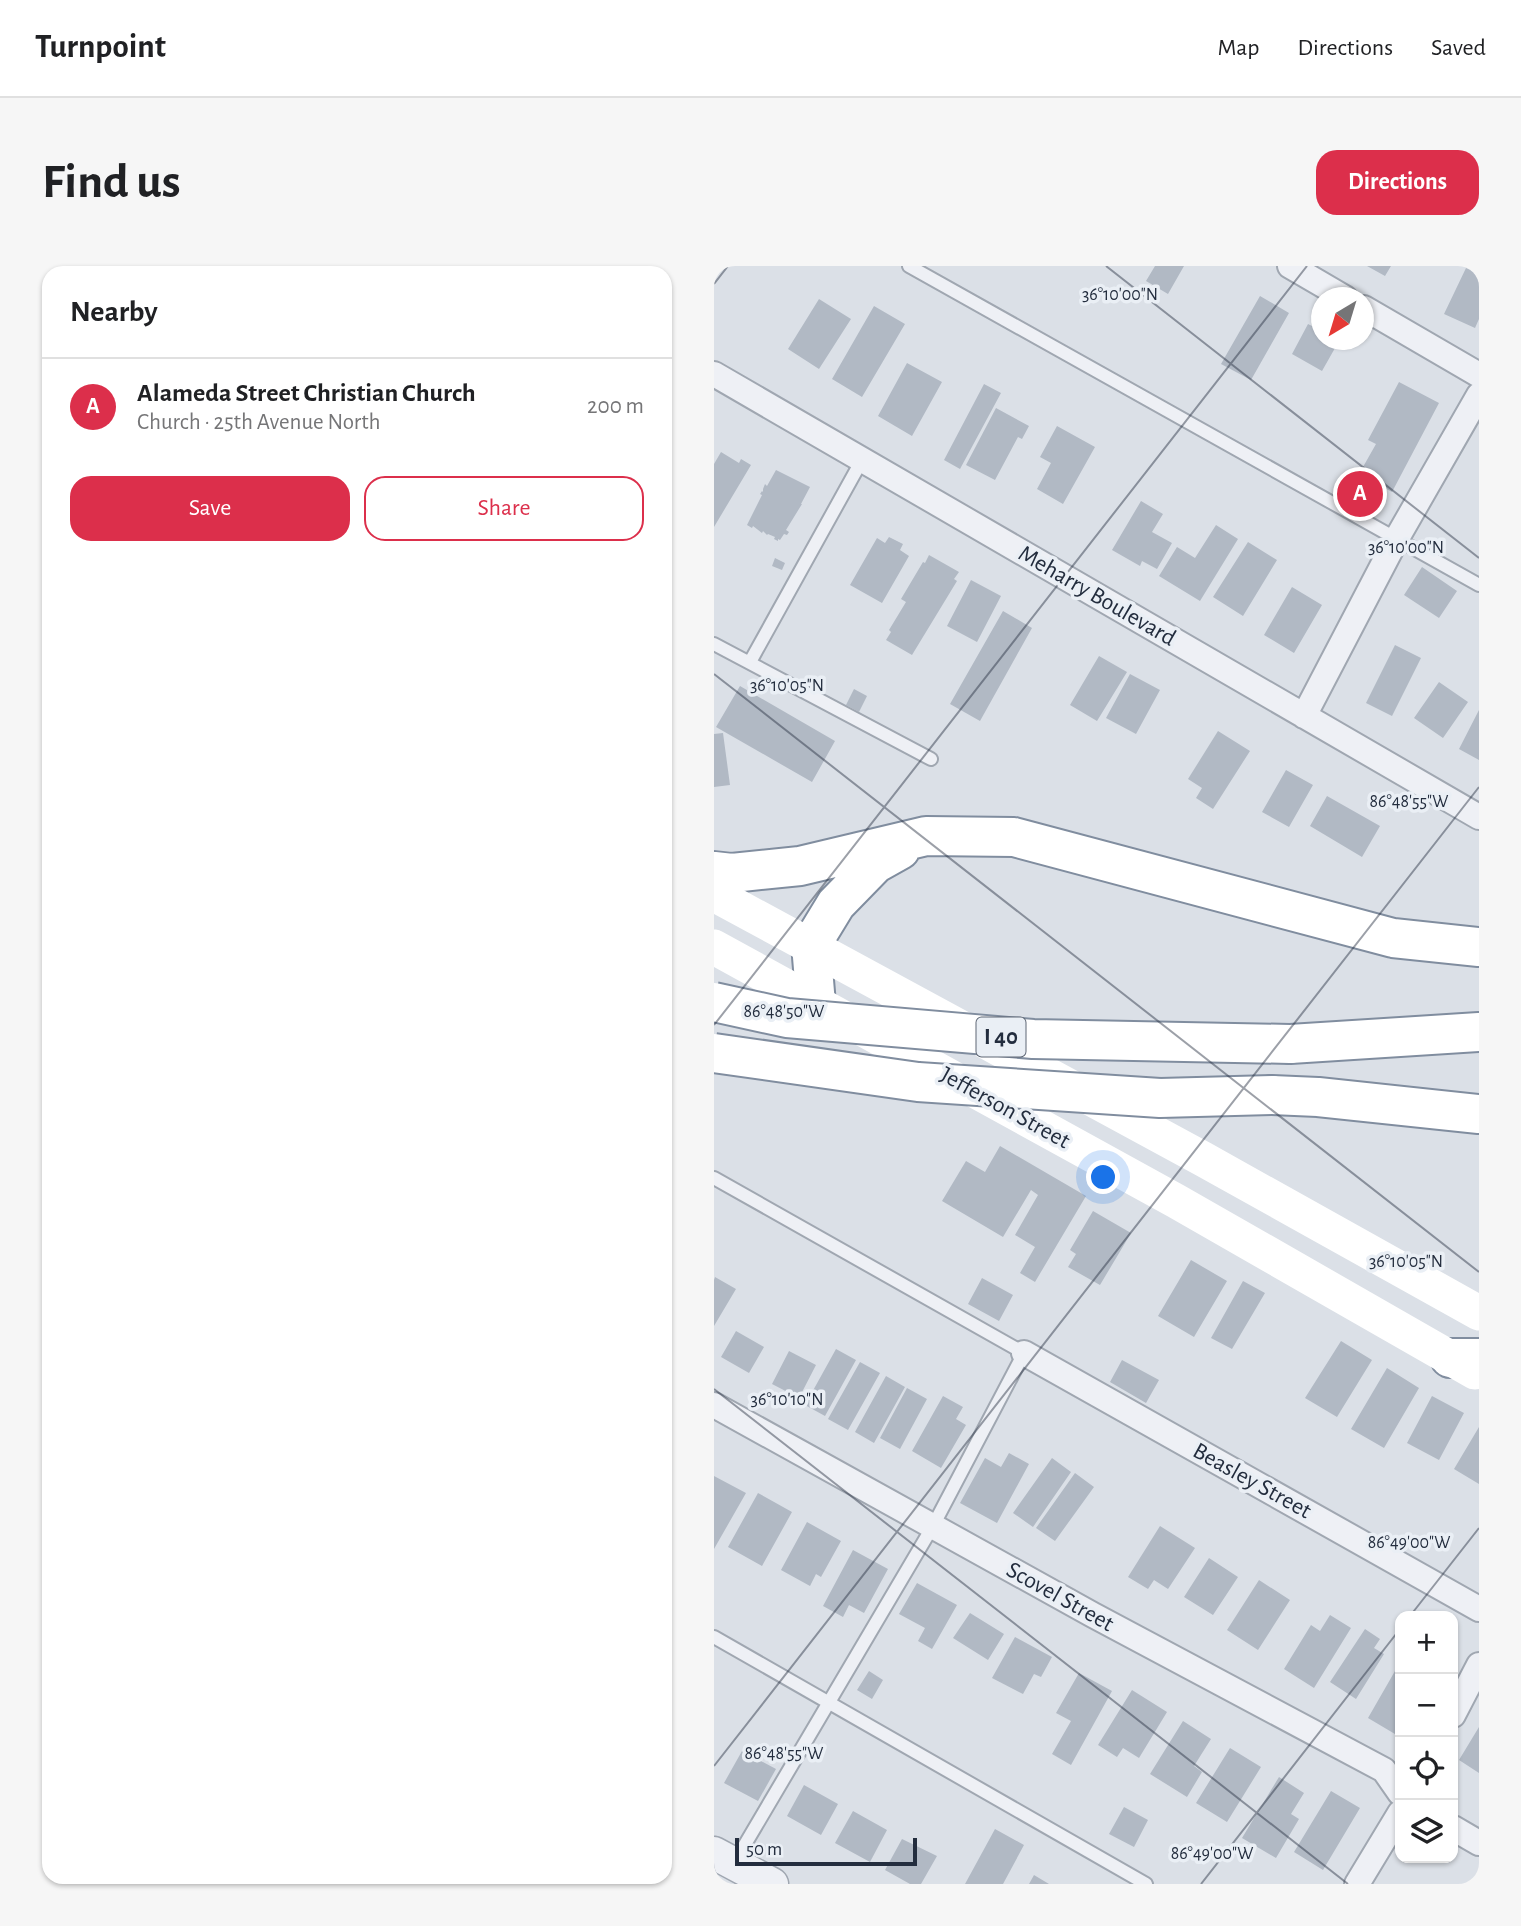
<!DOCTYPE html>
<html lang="en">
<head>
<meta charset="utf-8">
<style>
	:root { --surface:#fff; --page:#f6f6f6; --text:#202124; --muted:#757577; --line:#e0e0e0; --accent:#dc2f4b }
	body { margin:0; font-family:"Alegreya Sans",sans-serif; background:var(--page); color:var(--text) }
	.controls { position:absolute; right:21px; bottom:21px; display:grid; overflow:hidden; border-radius:14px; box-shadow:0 2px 5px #0004 }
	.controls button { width:63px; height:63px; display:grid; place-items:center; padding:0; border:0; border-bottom:2px solid var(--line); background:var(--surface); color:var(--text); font:35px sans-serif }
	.compass { position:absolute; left:597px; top:21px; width:63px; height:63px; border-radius:50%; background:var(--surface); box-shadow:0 2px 5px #0004; rotate:218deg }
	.scale { position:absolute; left:21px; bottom:18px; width:182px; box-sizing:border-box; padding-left:7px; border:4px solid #232d3e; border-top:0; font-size:19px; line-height:24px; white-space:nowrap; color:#232d3e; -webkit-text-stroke:5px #eaeff5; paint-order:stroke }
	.you { position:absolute; left:390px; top:912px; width:24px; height:24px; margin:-18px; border:5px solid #fff; border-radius:50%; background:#1a73e8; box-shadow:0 0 0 10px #1a73e833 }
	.badge { display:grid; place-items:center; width:46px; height:46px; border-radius:50%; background:var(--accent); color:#fff; font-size:23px; font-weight:700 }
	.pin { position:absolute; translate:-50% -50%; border:4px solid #fff; box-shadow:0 2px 7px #0006 }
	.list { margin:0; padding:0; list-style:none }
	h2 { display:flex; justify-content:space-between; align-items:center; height:91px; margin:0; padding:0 28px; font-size:30px }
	h2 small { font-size:23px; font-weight:400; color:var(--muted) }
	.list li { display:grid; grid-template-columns:46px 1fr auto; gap:21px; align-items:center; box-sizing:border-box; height:98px; padding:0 28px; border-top:2px solid var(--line) }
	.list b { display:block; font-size:26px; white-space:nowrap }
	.list p { margin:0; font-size:23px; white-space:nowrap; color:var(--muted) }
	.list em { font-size:23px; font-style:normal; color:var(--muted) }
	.actions { display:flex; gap:14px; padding:21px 28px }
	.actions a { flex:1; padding:16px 0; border:2px solid var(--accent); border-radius:21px; text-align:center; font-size:24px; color:var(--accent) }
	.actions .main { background:var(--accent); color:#fff }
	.icon { flex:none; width:38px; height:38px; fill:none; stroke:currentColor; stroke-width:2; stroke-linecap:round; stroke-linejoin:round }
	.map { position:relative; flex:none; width:765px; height:1618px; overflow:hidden; border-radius:21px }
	header { display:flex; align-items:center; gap:42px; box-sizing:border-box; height:98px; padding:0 35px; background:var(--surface); border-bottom:2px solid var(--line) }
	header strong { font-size:33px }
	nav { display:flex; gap:38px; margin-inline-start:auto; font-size:24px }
	.intro { display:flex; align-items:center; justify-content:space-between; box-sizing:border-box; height:168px; padding:0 42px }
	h1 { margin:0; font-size:49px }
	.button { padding:18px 32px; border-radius:21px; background:var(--accent); color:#fff; font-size:24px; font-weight:700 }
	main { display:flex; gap:42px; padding:0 42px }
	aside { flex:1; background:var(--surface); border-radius:21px; box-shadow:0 2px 5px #0004 }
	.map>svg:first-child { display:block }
	.building { fill:#b1b9c4 }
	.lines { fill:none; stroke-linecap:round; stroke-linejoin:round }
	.service-casing { stroke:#a0a7b1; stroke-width:16 }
	.minor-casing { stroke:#a0a7b1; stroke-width:28 }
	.tertiary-casing { stroke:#a0a7b1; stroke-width:35 }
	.motorway-casing { stroke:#808d9f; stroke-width:42 }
	.service { stroke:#eef0f5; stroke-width:12 }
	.minor { stroke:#eef0f5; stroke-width:24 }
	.tertiary { stroke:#eef0f5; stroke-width:32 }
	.secondary { stroke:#fff; stroke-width:35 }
	.motorway { stroke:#fff; stroke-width:38 }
	.motorway-bridge-casing { stroke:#808d9f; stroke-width:42; stroke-linecap:butt }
	.motorway-bridge { stroke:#fff; stroke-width:38 }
	.ticks { fill:none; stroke:#232d3e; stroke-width:2; stroke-opacity:0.45 }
	.labels { text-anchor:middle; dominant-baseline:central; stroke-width:7; stroke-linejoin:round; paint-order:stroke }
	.shield { fill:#eaeff5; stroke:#5f6775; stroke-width:2 }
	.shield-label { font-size:23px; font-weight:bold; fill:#232d3e }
	.street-label { font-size:24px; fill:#232d3e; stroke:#eaeff5 }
	.ticks-label { font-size:18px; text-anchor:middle; fill:#232d3e; stroke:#eaeff5; stroke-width:7; stroke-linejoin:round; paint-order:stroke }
</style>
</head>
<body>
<header>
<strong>Turnpoint</strong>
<nav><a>Map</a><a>Directions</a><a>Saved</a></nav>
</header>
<div class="intro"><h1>Find us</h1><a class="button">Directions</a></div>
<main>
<aside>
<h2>Nearby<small></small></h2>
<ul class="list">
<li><span class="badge">A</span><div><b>Alameda Street Christian Church</b><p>Church · 25th Avenue North</p></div><em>200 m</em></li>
</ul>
<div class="actions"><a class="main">Save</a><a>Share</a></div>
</aside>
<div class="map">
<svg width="765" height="1618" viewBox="0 0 765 1618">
	<rect width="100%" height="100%" fill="#dbe0e7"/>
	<!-- building -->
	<path class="building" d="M441 0H470L454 28 432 15Z
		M653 0H677L671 10Z
		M752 2 765 8V53L761 62 730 48Z
		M546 30 575 47 537 114 507 98Z
		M105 33 137 53 105 103 74 83Z
		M160 40 191 58 148 131 118 113Z
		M594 58 608 65V74L625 75 608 105 578 88Z
		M193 97 228 116 198 170 164 150Z
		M685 116 725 137 678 226 645 208 662 178 654 174Z
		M270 118 287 127 246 203 230 194Z
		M282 142 315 160 308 173 304 171 281 214 252 199Z
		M343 160 381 181 349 238 323 223 337 197 326 191Z
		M7 186 25 197 27 193 37 199 0 261V198Z
		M62 204 96 221 87 238H88L72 264 75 266 73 269 70 268 66 274 64 273V275L60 273 61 271 54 268 53 269 49 265 48 267 39 260 38 262 33 259 48 229 46 228 48 225 49 226V223L51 218 53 220Z
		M427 235 449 248 438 266 458 277 443 303 428 295 426 300 398 284Z
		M502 259 524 273 486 335 445 310 463 281 481 292Z
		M175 271 189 278 186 284 195 290 168 337 136 319 163 272 171 277Z
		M534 276 563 294 529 350 499 331Z
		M215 289 245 306 240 313 243 315 198 389 172 374 177 366 175 364 192 336 187 333 209 296 211 297Z
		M61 292 71 297 68 304 58 300Z
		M708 301 743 325 725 352 690 329Z
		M257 314 287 330 263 376 233 360Z
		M578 321 608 339 580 387 550 369Z
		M289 345 318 362 266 455 236 438Z
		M681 379 707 392 678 450 652 437Z
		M385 390 413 406 383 455 356 439Z
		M416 408 446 424 422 468 392 452Z
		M725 416 754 436 729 472 700 452Z
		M26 420 121 475 98 516 2 461Z
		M140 423 153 430 145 446 132 439Z
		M765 444V494L745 483Z
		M504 465 536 485 499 543 482 532 488 522 474 513Z
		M9 467 16 519 0 521V468Z
		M572 504 599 519 575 561 548 546Z
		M613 530 666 560 648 591 596 560Z
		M286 880 372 930 321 1016 306 1007 321 981 301 969 324 929 317 924 289 971 228 935 252 895 271 906Z
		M379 945 417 967 386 1019 354 1001 362 988 356 984Z
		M477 994 513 1015 480 1071 444 1050Z
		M1 1011 22 1023 0 1060V1014Z
		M268 1012 299 1029 285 1055 254 1038Z
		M529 1015 551 1027 518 1083 497 1072Z
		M22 1065 50 1081 35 1107 7 1091Z
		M627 1075 658 1094 623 1151 591 1132Z
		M122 1083 142 1094 111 1150 91 1139Z
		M75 1085 102 1099 85 1132 58 1118Z
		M408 1094 445 1114 432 1137 396 1116Z
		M146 1096 166 1107 134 1164 114 1153Z
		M673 1102 705 1122 670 1182 637 1163Z
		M172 1110 191 1121 160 1177 141 1166Z
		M193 1122 213 1133 186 1183 166 1172Z
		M229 1130 249 1141 242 1153 252 1159 227 1202 198 1185Z
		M718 1130 750 1147 725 1194 693 1177Z
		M765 1161V1218L740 1203Z
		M295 1187 315 1198 283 1257 246 1237 271 1192 287 1201Z
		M338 1192 357 1206 319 1261 299 1247Z
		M361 1207 380 1221 341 1275 322 1262Z
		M0 1210 32 1227 0 1283Z
		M44 1227 78 1246 48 1300 14 1281Z
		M93 1256 127 1275 107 1311 102 1308 96 1320 67 1304Z
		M446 1260 481 1282 454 1323 440 1314 434 1323 414 1311Z
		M139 1284 174 1303 150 1347 135 1339 129 1351 109 1340Z
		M495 1292 524 1311 499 1349 470 1331Z
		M545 1314 576 1334 544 1384 513 1364Z
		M203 1317 243 1339 218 1383 204 1375 211 1362 185 1348Z
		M256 1347 290 1368 274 1394 239 1372Z
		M616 1349 637 1362 600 1422 570 1403 597 1359 606 1365Z
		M651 1363 666 1373 660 1382 670 1388 642 1433 616 1416Z
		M301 1371 338 1391 327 1411 320 1408 309 1428 278 1412Z
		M155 1405 169 1414 158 1433 143 1424Z
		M681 1405 686 1408V1471L654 1452Z
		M365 1407 398 1425 357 1499 338 1488 357 1455 342 1447Z
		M418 1424 453 1446 425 1492 409 1482 403 1491 384 1479Z
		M469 1455 497 1473 480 1500 488 1506 473 1531 436 1508Z
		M765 1461V1507L745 1494Z
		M516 1482 547 1501 513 1556 482 1537Z
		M28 1485 62 1503 44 1535 10 1517Z
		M565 1511 590 1527 577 1548 585 1553 562 1592 528 1572Z
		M90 1519 124 1538 107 1569 73 1550Z
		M617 1525 646 1542 609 1604 580 1586Z
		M410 1541 434 1554 420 1581 395 1568Z
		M139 1545 173 1564 156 1596 121 1577Z
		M281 1563 310 1579 289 1618H251Z
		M188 1573 223 1590 207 1618H196L171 1604Z
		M320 1609 335 1618H315Z"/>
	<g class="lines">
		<defs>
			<path id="service" d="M195 0 765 319
				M0 378 217 493
				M36 396 148 194
				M0 912 310 1087 219 1260 20 1597
				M0 1371 432 1618"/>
			<path id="minor" d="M576 0 631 32
				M650 42 765 109
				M0 108 765 551
				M590 450 683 272 765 129
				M310 1087 765 1343
				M0 1139 379 1349 670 1504 686 1527
				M739 1449 765 1399
				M739 1562 765 1577
				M643 1618 686 1547"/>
			<path id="tertiary" d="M0 1587 58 1618"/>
			<path id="motorway" d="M0 605 18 607 86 600 212 570 300 571 679 672 765 681
				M102 738 97 679 122 638 161 598 186 584
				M576 778 765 766
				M558 829 604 831 765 848
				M736 1092H765"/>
		</defs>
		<!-- service casing -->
		<use href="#service" class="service-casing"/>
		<!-- minor casing -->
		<use href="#minor" class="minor-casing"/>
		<!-- tertiary casing -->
		<use href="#tertiary" class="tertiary-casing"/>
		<!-- motorway casing -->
		<use href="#motorway" class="motorway-casing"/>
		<!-- service -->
		<use href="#service" class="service"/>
		<!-- minor -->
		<use href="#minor" class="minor"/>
		<!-- tertiary -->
		<use href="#tertiary" class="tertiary"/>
		<!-- secondary -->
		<path class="secondary" d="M0 628 489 893 765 1047
			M0 681 462 935 761 1106"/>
		<!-- motorway -->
		<use href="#motorway" class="motorway"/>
		<defs>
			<path id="motorway-bridge" d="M0 736 73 752 319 773 576 778
				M0 787 204 816 446 832 558 829"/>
		</defs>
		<!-- motorway-bridge casing -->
		<use href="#motorway-bridge" class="motorway-bridge-casing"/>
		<!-- motorway-bridge -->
		<use href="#motorway-bridge" class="motorway-bridge"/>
	</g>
	<!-- ticks -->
	<path class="ticks" d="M392 0 765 292M0 18 14 0M0 408 765 1006M0 759 593 0M0 1123 634 1618M696 1350 765 1262M0 1500 765 521M487 1618 686 1363"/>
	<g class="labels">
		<!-- shield labels -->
		<rect class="shield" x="262.5" y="751.5" width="49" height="39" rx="5"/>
		<g class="shield-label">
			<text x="287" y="771">I 40</text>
		</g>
		<!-- street labels -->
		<g class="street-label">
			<text transform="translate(383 330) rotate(30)">Meharry Boulevard</text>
			<text transform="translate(291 842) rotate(29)">Jefferson Street</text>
			<text transform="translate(538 1215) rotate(29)">Beasley Street</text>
			<text transform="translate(346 1331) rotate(29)">Scovel Street</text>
		</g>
	</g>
	<g class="ticks-label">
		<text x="406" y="34">36°10'00"N</text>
		<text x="692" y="287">36°10'00"N</text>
		<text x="73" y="425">36°10'05"N</text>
		<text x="695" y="541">86°48'55"W</text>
		<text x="70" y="751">86°48'50"W</text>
		<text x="692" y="1001">36°10'05"N</text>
		<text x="73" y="1139">36°10'10"N</text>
		<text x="695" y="1282">86°49'00"W</text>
		<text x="70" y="1493">86°48'55"W</text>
		<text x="498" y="1593">86°49'00"W</text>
	</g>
</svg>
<div class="controls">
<button>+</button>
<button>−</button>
<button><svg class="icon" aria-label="locate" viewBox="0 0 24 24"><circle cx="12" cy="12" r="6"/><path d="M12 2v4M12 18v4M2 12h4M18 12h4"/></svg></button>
<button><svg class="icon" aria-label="layers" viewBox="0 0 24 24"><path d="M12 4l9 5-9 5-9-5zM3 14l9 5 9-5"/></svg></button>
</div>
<svg class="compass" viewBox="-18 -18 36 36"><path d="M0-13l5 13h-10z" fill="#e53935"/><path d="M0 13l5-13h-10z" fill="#757577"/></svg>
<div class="scale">50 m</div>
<div class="you"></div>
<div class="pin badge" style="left:646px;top:228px">A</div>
</div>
</main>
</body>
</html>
